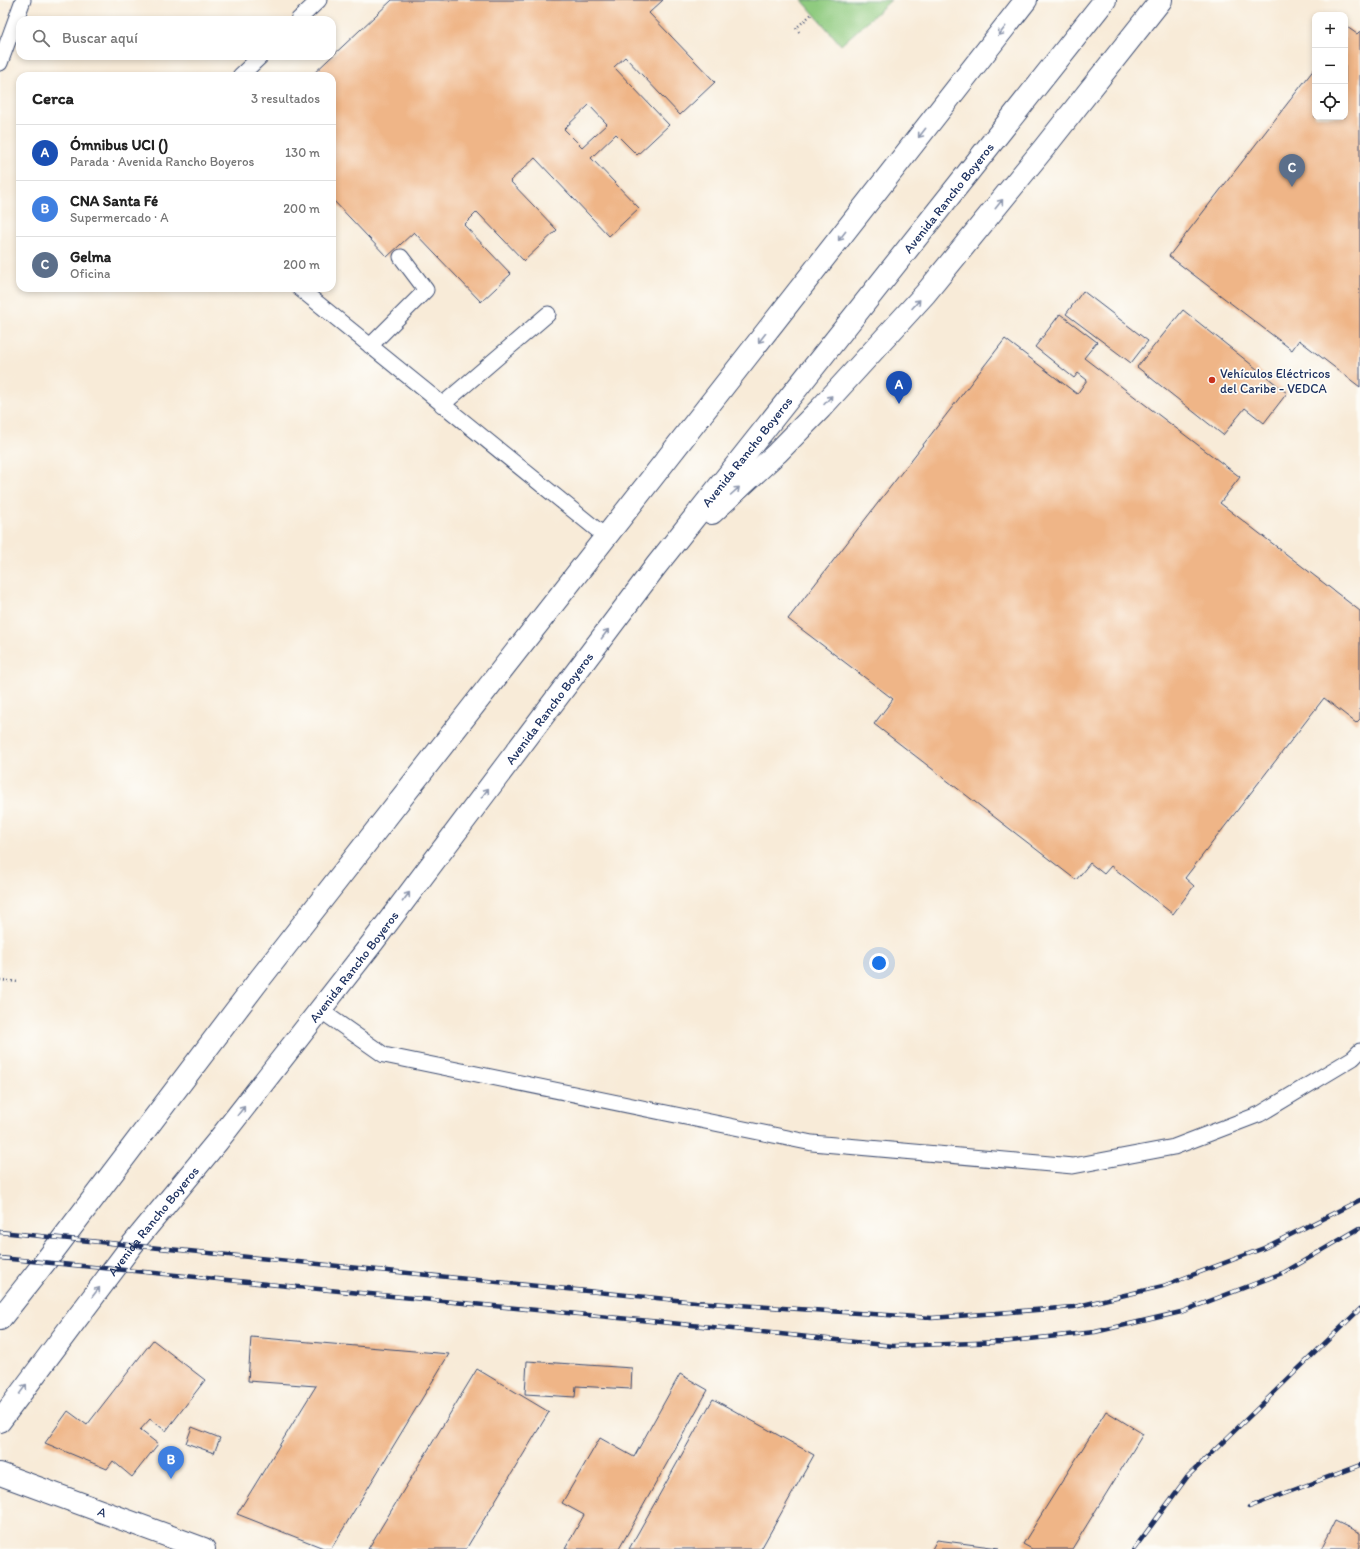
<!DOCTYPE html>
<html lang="es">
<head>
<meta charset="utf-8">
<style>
	:root { --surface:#fff; --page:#f2f2f2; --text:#222; --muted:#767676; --line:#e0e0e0; --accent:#0b8043 }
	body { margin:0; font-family:Itim,sans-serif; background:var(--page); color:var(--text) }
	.controls { position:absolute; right:12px; top:12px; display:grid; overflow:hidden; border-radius:8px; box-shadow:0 2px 6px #0003 }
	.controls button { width:36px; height:36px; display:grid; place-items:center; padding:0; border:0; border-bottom:1px solid var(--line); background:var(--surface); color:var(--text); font:20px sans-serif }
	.you { position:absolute; left:879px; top:963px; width:14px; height:14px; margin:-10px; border:3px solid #fff; border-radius:50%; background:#1a73e8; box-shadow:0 0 0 6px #1a73e833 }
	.badge { display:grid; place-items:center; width:26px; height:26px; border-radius:50%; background:var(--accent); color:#fff; font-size:13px; font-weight:700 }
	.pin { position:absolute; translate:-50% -33px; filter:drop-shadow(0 1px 2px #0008) }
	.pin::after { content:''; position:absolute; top:21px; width:14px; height:12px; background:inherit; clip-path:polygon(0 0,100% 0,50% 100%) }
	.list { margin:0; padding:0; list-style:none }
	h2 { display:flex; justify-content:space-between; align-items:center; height:52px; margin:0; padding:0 16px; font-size:17px }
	h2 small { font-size:13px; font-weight:400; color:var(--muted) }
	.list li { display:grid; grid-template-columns:26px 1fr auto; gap:12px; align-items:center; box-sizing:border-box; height:56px; padding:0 16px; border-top:1px solid var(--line) }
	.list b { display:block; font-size:15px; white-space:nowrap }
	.list p { margin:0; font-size:13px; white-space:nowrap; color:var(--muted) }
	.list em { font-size:13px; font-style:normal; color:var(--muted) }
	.icon { flex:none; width:22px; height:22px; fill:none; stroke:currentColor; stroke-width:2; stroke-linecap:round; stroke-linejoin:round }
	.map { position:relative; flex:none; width:1360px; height:1549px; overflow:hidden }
	.search { position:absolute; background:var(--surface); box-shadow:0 2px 6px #0003; left:16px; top:16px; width:320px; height:44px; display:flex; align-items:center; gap:10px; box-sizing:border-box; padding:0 14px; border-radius:12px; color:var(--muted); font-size:15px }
	.panel { position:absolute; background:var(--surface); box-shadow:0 2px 6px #0003; left:16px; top:72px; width:320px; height:220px; border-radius:12px }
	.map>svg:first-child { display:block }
	.green { fill:#8fcb7f; stroke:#557d6e }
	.building { fill:#efb587; fill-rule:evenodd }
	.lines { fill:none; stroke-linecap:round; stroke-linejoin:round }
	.service-casing { stroke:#3c4b70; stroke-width:17 }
	.minor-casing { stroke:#3c4b70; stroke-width:24 }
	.trunk-casing { stroke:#3c4b70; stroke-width:24 }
	.path { stroke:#3c4b70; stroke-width:2.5; stroke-dasharray:1 3; stroke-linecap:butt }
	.service { stroke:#fff; stroke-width:15 }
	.minor { stroke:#fff; stroke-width:22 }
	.trunk { stroke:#fff; stroke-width:22 }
	.rail-casing { stroke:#1b2f5e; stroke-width:4.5 }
	.rail { stroke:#fdfcf7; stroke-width:3; stroke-dasharray:9; stroke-linecap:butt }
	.oneway { stroke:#8d97ae }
	.poi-dot { fill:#c8321e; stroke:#fdfcf7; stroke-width:1.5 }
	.labels { text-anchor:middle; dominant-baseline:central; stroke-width:3.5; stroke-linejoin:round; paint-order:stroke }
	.street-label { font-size:13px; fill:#1b2f5e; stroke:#fdfcf7 }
	.poi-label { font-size:13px; fill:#1b2f5e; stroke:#fdfcf7; text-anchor:start }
</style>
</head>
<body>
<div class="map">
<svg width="1360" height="1549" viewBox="0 0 1360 1549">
	<rect width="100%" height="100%" fill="#fdfcf7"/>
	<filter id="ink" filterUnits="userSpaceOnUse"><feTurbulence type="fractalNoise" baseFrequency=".025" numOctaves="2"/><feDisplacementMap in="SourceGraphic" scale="8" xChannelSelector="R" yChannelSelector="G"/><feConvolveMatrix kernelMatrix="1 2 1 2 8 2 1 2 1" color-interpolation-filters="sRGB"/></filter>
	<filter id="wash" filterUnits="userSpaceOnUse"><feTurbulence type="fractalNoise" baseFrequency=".012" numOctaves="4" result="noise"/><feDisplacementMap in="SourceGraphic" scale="16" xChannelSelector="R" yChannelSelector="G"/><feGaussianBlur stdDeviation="0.9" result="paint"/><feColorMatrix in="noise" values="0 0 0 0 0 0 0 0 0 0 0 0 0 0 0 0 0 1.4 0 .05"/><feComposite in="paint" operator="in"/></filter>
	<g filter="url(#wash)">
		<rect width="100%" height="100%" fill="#f8ebd8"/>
		<!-- green -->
		<path class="green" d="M802 0H891L841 45Z"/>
		<g id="blocks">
			<!-- building -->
			<path class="building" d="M392 0H663L649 13 715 82 680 115 625 57 614 67 669 125 637 155 616 134 591 158 639 208 609 236 535 158 510 181 557 230 524 261 477 212 464 225 511 274 481 302 414 232 387 257 332 199V76H311ZM589 105 607 124 582 147 564 129Z
				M1347 27 1357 34 1360 31V387L1299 340 1292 350 1169 256 1315 68V117H1345V29Z
				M1083 291 1148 341 1131 363 1066 314Z
				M1183 310 1287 393 1264 423 1245 408 1223 435 1137 367Z
				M1060 314 1097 342 1084 358 1240 477 1220 503 1360 611V719L1356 723 1324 698 1185 878 1194 886 1173 914 1111 866 1104 874 1090 863 1076 880 874 724 893 699 788 619 1005 339 1077 394 1087 380 1078 373 1074 378 1035 347Z
				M251 1337 449 1354 331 1549H326L237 1514 316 1386 248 1381Z
				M153 1340 205 1380 166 1431 150 1419 140 1430 158 1444 132 1477 113 1461 107 1469 45 1443 68 1411 87 1425Z
				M527 1361 632 1368 631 1389 576 1386 575 1397 525 1394Z
				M477 1369 549 1412 466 1549H368Z
				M680 1374 708 1390 619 1549H565L584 1515 562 1503 600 1438 634 1457Z
				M713 1399 814 1455 761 1549H629Z
				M1106 1411 1143 1434 1072 1549H1032L1023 1544Z
				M192 1427 220 1438 214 1453 186 1443Z
				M1335 1521 1360 1533V1546L1358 1549H1321Z
				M937 1540 999 1548V1549H932Z"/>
		</g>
	</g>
	<g filter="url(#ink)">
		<use href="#blocks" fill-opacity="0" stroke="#3c4b70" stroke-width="1"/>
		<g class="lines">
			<defs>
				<path id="service" d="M298 20 319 0
					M0 63 23 0
					M240 76 261 56
					M299 288 606 537
					M370 346 426 290 401 257
					M442 405 548 314
					M320 1010 384 1055 812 1143 1073 1166 1174 1147 1260 1114 1353 1058 1360 1051"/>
				<g id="minor">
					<path id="s1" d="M0 1474 204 1549"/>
				</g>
				<g id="trunk">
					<path d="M712 513 777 453 821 408 925 294 1044 148 1161 0"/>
					<path d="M0 1319 45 1262 259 980 1026 0"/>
					<path id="s2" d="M0 1421 132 1245 217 1142 373 942 656 566 1105 0"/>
				</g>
			</defs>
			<!-- service casing -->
			<use href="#service" class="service-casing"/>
			<!-- minor casing -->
			<use href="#minor" class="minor-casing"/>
			<!-- trunk casing -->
			<use href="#trunk" class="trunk-casing"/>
			<!-- path -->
			<path class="path" d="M799 32 796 28 813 13
				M0 980 18 982"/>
			<!-- service -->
			<use href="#service" class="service"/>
			<!-- minor -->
			<use href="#minor" class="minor"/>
			<!-- trunk -->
			<use href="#trunk" class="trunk"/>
			<defs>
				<path id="rail" d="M0 1232 696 1302 932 1318 1074 1307 1163 1286 1264 1248 1360 1200
					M0 1258 753 1331 893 1346 1002 1342 1095 1332 1181 1312 1285 1272 1360 1228
					M1249 1507 1360 1465
					M1134 1549 1188 1476 1360 1309"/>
			</defs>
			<!-- rail casing -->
			<use href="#rail" class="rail-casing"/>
			<!-- rail -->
			<use href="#rail" class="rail"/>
		</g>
		<!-- one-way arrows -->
		<defs><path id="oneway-shaft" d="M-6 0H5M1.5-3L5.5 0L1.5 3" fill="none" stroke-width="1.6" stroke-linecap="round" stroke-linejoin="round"/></defs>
		<g class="oneway">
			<use href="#oneway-shaft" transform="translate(1002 31) rotate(128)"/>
			<use href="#oneway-shaft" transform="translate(922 133) rotate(128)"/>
			<use href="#oneway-shaft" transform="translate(999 204) rotate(-51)"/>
			<use href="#oneway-shaft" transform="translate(842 236) rotate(128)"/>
			<use href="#oneway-shaft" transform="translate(916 304) rotate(-48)"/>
			<use href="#oneway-shaft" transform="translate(762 338) rotate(128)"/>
			<use href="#oneway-shaft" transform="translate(828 400) rotate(-48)"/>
			<use href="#oneway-shaft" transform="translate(735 491) rotate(-42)"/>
			<use href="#oneway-shaft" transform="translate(605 634) rotate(-53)"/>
			<use href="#oneway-shaft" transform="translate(485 793) rotate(-53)"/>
			<use href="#oneway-shaft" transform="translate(406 897) rotate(-53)"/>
			<use href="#oneway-shaft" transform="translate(241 1111) rotate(-52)"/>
			<use href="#oneway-shaft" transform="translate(96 1292) rotate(-52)"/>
			<use href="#oneway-shaft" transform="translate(23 1389) rotate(-54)"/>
		</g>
	</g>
	<!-- markers -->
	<circle class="poi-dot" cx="1212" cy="380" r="4"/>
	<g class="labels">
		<!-- street labels -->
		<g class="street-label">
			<text stroke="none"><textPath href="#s2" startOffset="1548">Avenida Rancho Boyeros</textPath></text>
			<text stroke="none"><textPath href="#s2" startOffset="1224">Avenida Rancho Boyeros</textPath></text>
			<text stroke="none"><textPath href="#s2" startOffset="900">Avenida Rancho Boyeros</textPath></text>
			<text stroke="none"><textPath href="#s2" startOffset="576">Avenida Rancho Boyeros</textPath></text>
			<text stroke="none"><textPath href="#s2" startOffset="252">Avenida Rancho Boyeros</textPath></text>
			<text stroke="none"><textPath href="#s1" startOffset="109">A</textPath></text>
		</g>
		<!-- poi labels -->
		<g class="poi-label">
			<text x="1220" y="373">Vehículos Eléctricos<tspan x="1220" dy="15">del Caribe - VEDCA</tspan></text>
		</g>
	</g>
</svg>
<div class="controls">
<button>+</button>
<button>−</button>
<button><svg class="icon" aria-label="locate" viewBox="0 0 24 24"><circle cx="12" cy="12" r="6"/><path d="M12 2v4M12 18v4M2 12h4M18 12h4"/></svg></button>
</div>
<div class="you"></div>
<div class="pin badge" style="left:899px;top:404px;background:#1a4fb4">A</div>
<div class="pin badge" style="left:171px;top:1479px;background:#3f7fe0">B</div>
<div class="pin badge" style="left:1292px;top:187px;background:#5c6f8a">C</div>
<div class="search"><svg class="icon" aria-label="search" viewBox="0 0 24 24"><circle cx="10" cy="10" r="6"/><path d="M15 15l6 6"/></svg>Buscar aquí</div>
<section class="panel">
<h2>Cerca<small>3 resultados</small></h2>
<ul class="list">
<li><span class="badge" style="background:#1a4fb4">A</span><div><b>Ómnibus UCI ()</b><p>Parada · Avenida Rancho Boyeros</p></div><em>130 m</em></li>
<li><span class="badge" style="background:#3f7fe0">B</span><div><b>CNA Santa Fé</b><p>Supermercado · A</p></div><em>200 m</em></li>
<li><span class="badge" style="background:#5c6f8a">C</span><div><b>Gelma</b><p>Oficina</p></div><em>200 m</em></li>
</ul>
</section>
</div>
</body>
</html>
